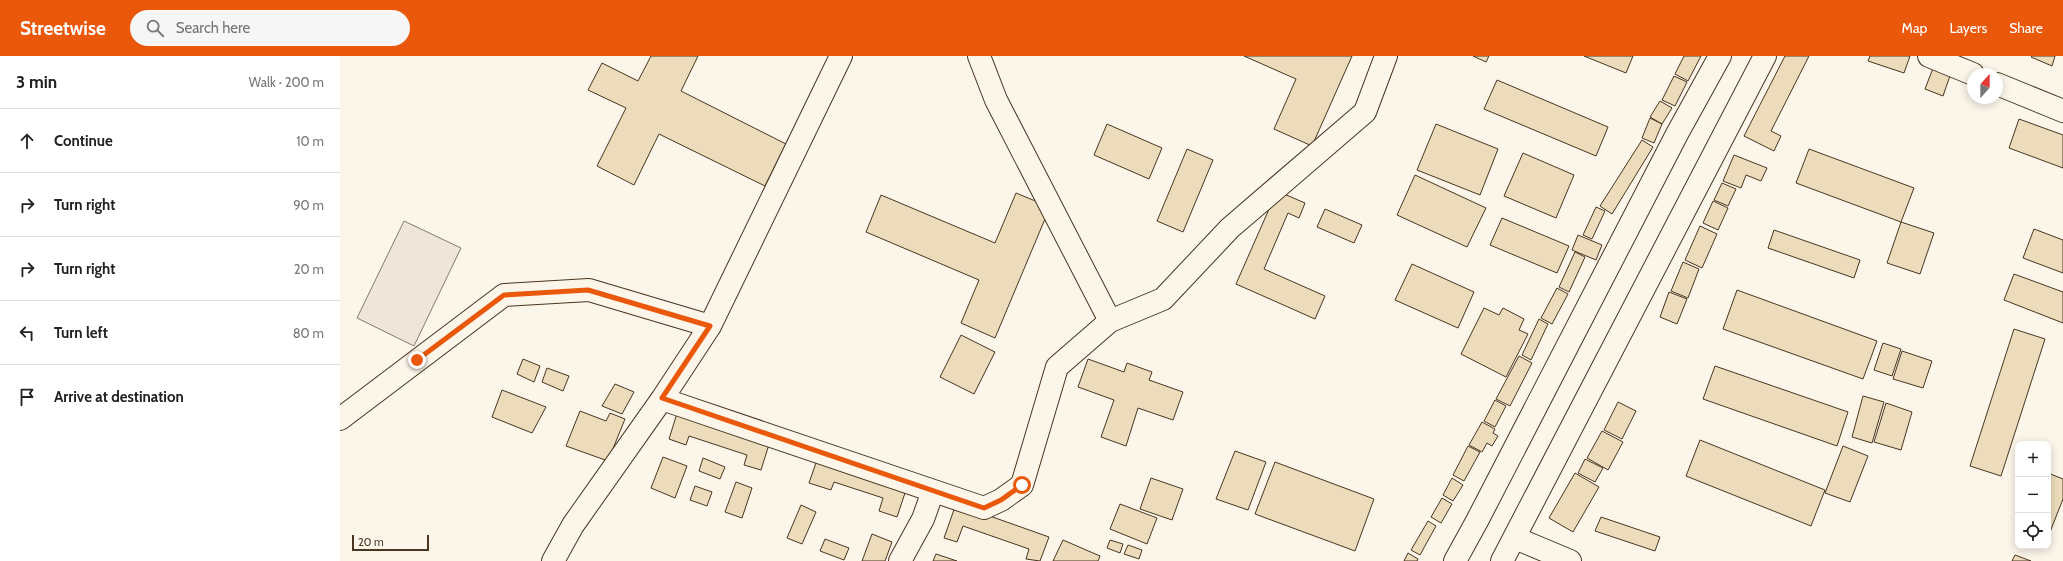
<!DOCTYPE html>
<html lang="en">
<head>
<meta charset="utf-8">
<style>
	:root { --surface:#fff; --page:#f6f6f6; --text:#222; --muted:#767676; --line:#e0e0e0; --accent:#ea580c }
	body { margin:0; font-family:Cabin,sans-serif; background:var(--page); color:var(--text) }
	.controls { position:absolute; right:12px; bottom:12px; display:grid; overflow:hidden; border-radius:8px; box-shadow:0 2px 10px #0003 }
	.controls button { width:36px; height:36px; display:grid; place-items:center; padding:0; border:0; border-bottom:1px solid var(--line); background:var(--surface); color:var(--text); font:20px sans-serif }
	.compass { position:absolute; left:1627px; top:12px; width:36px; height:36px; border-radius:50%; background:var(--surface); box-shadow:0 2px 10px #0003; rotate:21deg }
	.scale { position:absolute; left:12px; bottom:10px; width:77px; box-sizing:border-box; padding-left:4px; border:2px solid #4a3520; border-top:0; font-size:11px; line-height:14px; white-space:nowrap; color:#4a3520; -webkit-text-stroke:3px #fbf6e9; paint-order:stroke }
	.stop { position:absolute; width:12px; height:12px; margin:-9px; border:3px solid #ea580c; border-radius:50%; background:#fff }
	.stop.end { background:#ea580c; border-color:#fff; box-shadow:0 1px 4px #0008 }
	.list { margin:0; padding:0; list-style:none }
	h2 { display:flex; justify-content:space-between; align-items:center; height:52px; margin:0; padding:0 16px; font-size:17px }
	h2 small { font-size:13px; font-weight:400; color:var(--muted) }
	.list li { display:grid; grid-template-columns:26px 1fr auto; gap:12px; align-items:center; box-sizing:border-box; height:64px; padding:0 16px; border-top:1px solid var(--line) }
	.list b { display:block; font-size:15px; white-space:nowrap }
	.list em { font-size:13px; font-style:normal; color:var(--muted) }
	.icon { flex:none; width:22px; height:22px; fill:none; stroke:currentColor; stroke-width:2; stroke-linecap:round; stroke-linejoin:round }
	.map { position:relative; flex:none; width:1723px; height:505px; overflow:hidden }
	header { display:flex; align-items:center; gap:24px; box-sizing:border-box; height:56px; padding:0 20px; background:var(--accent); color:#fff }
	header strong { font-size:19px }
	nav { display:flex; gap:22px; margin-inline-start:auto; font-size:14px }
	.search { width:280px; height:36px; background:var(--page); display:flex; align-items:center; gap:10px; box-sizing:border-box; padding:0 14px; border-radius:22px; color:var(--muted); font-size:15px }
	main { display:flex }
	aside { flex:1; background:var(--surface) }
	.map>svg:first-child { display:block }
	.green { fill:#ede6d9; stroke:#887966 }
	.building { fill:#ecdcbc; stroke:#4a3520 }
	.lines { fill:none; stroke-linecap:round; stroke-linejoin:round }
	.minor-casing { stroke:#4a3520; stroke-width:24 }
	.secondary-casing { stroke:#4a3520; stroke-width:24 }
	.minor { stroke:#fbf6e9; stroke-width:22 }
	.secondary { stroke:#fbf6e9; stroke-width:22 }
	.route { stroke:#ea580c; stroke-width:5 }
</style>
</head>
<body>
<header>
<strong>Streetwise</strong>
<div class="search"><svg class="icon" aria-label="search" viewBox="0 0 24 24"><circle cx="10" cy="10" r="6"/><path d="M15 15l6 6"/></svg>Search here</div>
<nav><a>Map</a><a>Layers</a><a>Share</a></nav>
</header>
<main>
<aside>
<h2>3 min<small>Walk · 200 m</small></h2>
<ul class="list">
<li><svg class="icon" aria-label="ahead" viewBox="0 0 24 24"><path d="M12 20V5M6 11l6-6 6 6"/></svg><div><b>Continue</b></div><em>10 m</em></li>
<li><svg class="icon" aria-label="right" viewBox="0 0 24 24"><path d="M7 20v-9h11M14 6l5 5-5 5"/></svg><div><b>Turn right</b></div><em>90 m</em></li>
<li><svg class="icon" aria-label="right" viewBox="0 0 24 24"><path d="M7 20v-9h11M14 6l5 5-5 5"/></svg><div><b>Turn right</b></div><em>20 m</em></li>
<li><svg class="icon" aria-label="left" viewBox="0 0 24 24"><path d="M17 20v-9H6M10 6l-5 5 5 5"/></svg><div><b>Turn left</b></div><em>80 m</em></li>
<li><svg class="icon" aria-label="arrive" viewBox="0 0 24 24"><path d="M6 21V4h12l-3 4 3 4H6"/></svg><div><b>Arrive at destination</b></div></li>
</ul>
</aside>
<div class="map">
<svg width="1723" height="505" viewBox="0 0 1723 505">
	<rect width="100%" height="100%" fill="#fbf6e9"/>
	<!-- green -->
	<path class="green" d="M64 165 121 192 74 290 17 262Z"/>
	<!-- building -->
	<path class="building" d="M311 0H358L341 35 446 88 425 130 319 78 294 129 257 110 286 52 248 34 262 7 298 25Z
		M904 0H1012L972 90 934 73 956 23Z
		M1133 0H1149L1146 6Z
		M1244 0H1293L1286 17Z
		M1344 0H1361L1348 25 1335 18Z
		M1445 0H1469L1431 75 1441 80 1434 95 1404 80Z
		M1530 0H1570L1564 17 1528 5Z
		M1692 0H1715L1712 10 1691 1Z
		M1595 7 1612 14 1603 40 1585 33Z
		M1334 20 1347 26 1335 50 1322 44Z
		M1157 24 1268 71 1256 100 1144 53Z
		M1320 45 1332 52 1322 68 1310 61Z
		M1310 62 1322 68 1314 87 1302 82Z
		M1679 63 1723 79V112L1669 92Z
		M767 68 822 92 809 123 754 99Z
		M1096 68 1158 93 1140 139 1077 114Z
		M1302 84 1313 91 1272 158 1260 150Z
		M847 93 873 104 843 176 817 165Z
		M1469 93 1574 132 1561 166 1456 127Z
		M1183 97 1234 119 1216 162 1164 140Z
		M1394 99 1427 112 1421 125 1406 119 1401 132 1383 125Z
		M1075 119 1146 152 1127 191 1057 159Z
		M1382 127 1396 133 1388 150 1374 144Z
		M937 135 965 147 959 162 948 157 924 213 985 240 975 263 896 228Z
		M676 137 710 151 655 282 621 267 639 224 526 176 541 139 655 187Z
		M1373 145 1388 152 1378 174 1363 167Z
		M1256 151 1265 155 1252 183 1243 179Z
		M985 153 1022 169 1014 187 977 171Z
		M1162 162 1229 190 1217 217 1150 189Z
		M1561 166 1594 177 1580 218 1547 207Z
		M1360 170 1377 178 1362 212 1345 204Z
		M1694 173 1723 184V217L1683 202Z
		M1434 174 1520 204 1514 222 1428 192Z
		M1238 179 1262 189 1256 204 1232 194Z
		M1235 196 1245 201 1229 236 1219 231Z
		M1343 206 1359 213 1348 242 1331 235Z
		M1072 208 1134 236 1118 272 1055 244Z
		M1674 218 1723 236V267L1664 244Z
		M1217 232 1228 238 1212 268 1201 262Z
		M1397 234 1537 285 1523 323 1383 273Z
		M1329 236 1347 243 1337 268 1320 261Z
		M1144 252 1159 259 1163 252 1184 263 1179 274 1188 278 1166 321 1121 298Z
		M1199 263 1208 268 1191 304 1182 299Z
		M1674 273 1705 283 1661 420 1630 410Z
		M621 279 655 296 634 338 600 321Z
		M1543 287 1561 293 1552 320 1534 314Z
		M1562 295 1592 305 1583 332 1553 323Z
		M1179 300 1192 307 1170 350 1156 343Z
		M183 303 200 310 194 326 177 318Z
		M748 303 784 316 787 307 812 316 809 324 843 336 833 364 798 352 786 390 761 381 774 344 738 331Z
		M1375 310 1508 356 1497 390 1363 343Z
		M207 312 229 320 223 335 202 326Z
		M275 328 294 336 282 358 262 350Z
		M162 334 206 351 192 377 152 361Z
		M1523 340 1544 346 1532 387 1512 381Z
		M1155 344 1166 350 1155 371 1144 365Z
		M1278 346 1296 355 1282 383 1264 374Z
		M1546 347 1572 356 1561 394 1534 386Z
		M339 351 431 382 421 414 404 409 407 399 349 380 346 389 329 383Z
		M240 355 266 365 270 357 285 363 268 405 226 390Z
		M1142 366 1155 373 1153 377 1158 380 1152 390 1147 387 1142 396 1129 389Z
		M1262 375 1283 386 1268 414 1247 402Z
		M1360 384 1485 434 1471 470 1346 420Z
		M1128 390 1140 396 1124 425 1113 419Z
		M1503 390 1528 400 1510 446 1485 437Z
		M895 395 926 406 908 454 876 443Z
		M479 398 568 428 557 461 539 455 543 442 494 426 491 434 469 427Z
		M323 401 347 410 335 442 311 432Z
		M363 402 385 411 380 423 359 415Z
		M1245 403 1263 412 1255 426 1238 417Z
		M935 406 1034 443 1015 495 915 458Z
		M1235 417 1259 431 1233 476 1209 462Z
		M1708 417 1723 423V443L1708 481Z
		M811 422 843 433 832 464 800 453Z
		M1112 422 1123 429 1113 445 1103 439Z
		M396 426 412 432 402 462 385 456Z
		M355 430 372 436 367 450 350 444Z
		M1102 442 1112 448 1101 467 1091 461Z
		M616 448 709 481 700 505 686 503 689 493 623 470 617 486 604 482Z
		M780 448 817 462 807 488 770 473Z
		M461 449 476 456 462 488 447 482Z
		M1261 461 1320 481 1315 495 1255 475Z
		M1088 465 1096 470 1080 499 1071 494Z
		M532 478 552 486 545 505H522Z
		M485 483 509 492 504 504 480 495Z
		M723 484 760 500 758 505H713Z
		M770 484 783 488 780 497 767 492Z
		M788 489 802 494 799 503 784 498Z
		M1068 497 1078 503 1077 505H1064Z
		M596 498 617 505H593Z
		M1675 499 1691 505H1672Z"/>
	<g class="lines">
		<defs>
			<path id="minor" d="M639 0 656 44 770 265
				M1589 0 1633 18
				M1657 28 1723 55
				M322 343 644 452 661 444 682 429 717 311 770 265 823 243 890 172 1025 56 1046 0
				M0 363 164 239 249 234 370 270
				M1175 482 1230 505
				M213 505 233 469 322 343 370 270 501 0
				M560 505 583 463 593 435"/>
			<path id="secondary" d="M1115 505 1137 465 1337 78 1380 0
				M1162 505 1425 0"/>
		</defs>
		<!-- minor casing -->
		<use href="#minor" class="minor-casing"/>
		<!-- secondary casing -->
		<use href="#secondary" class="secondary-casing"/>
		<!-- minor -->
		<use href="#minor" class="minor"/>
		<!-- secondary -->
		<use href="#secondary" class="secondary"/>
	</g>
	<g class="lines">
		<!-- route -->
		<path class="route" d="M77 304 164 239 248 234 370 270 322 342 644 452 661 444 682 429"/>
	</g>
</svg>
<div class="controls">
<button>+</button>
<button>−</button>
<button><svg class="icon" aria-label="locate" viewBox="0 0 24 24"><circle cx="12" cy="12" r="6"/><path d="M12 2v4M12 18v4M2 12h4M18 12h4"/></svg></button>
</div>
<svg class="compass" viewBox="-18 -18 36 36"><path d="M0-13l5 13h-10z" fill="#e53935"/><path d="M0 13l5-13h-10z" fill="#767676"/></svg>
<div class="scale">20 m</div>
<div class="stop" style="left:682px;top:429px"></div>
<div class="stop end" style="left:77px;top:304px"></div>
</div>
</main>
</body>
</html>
